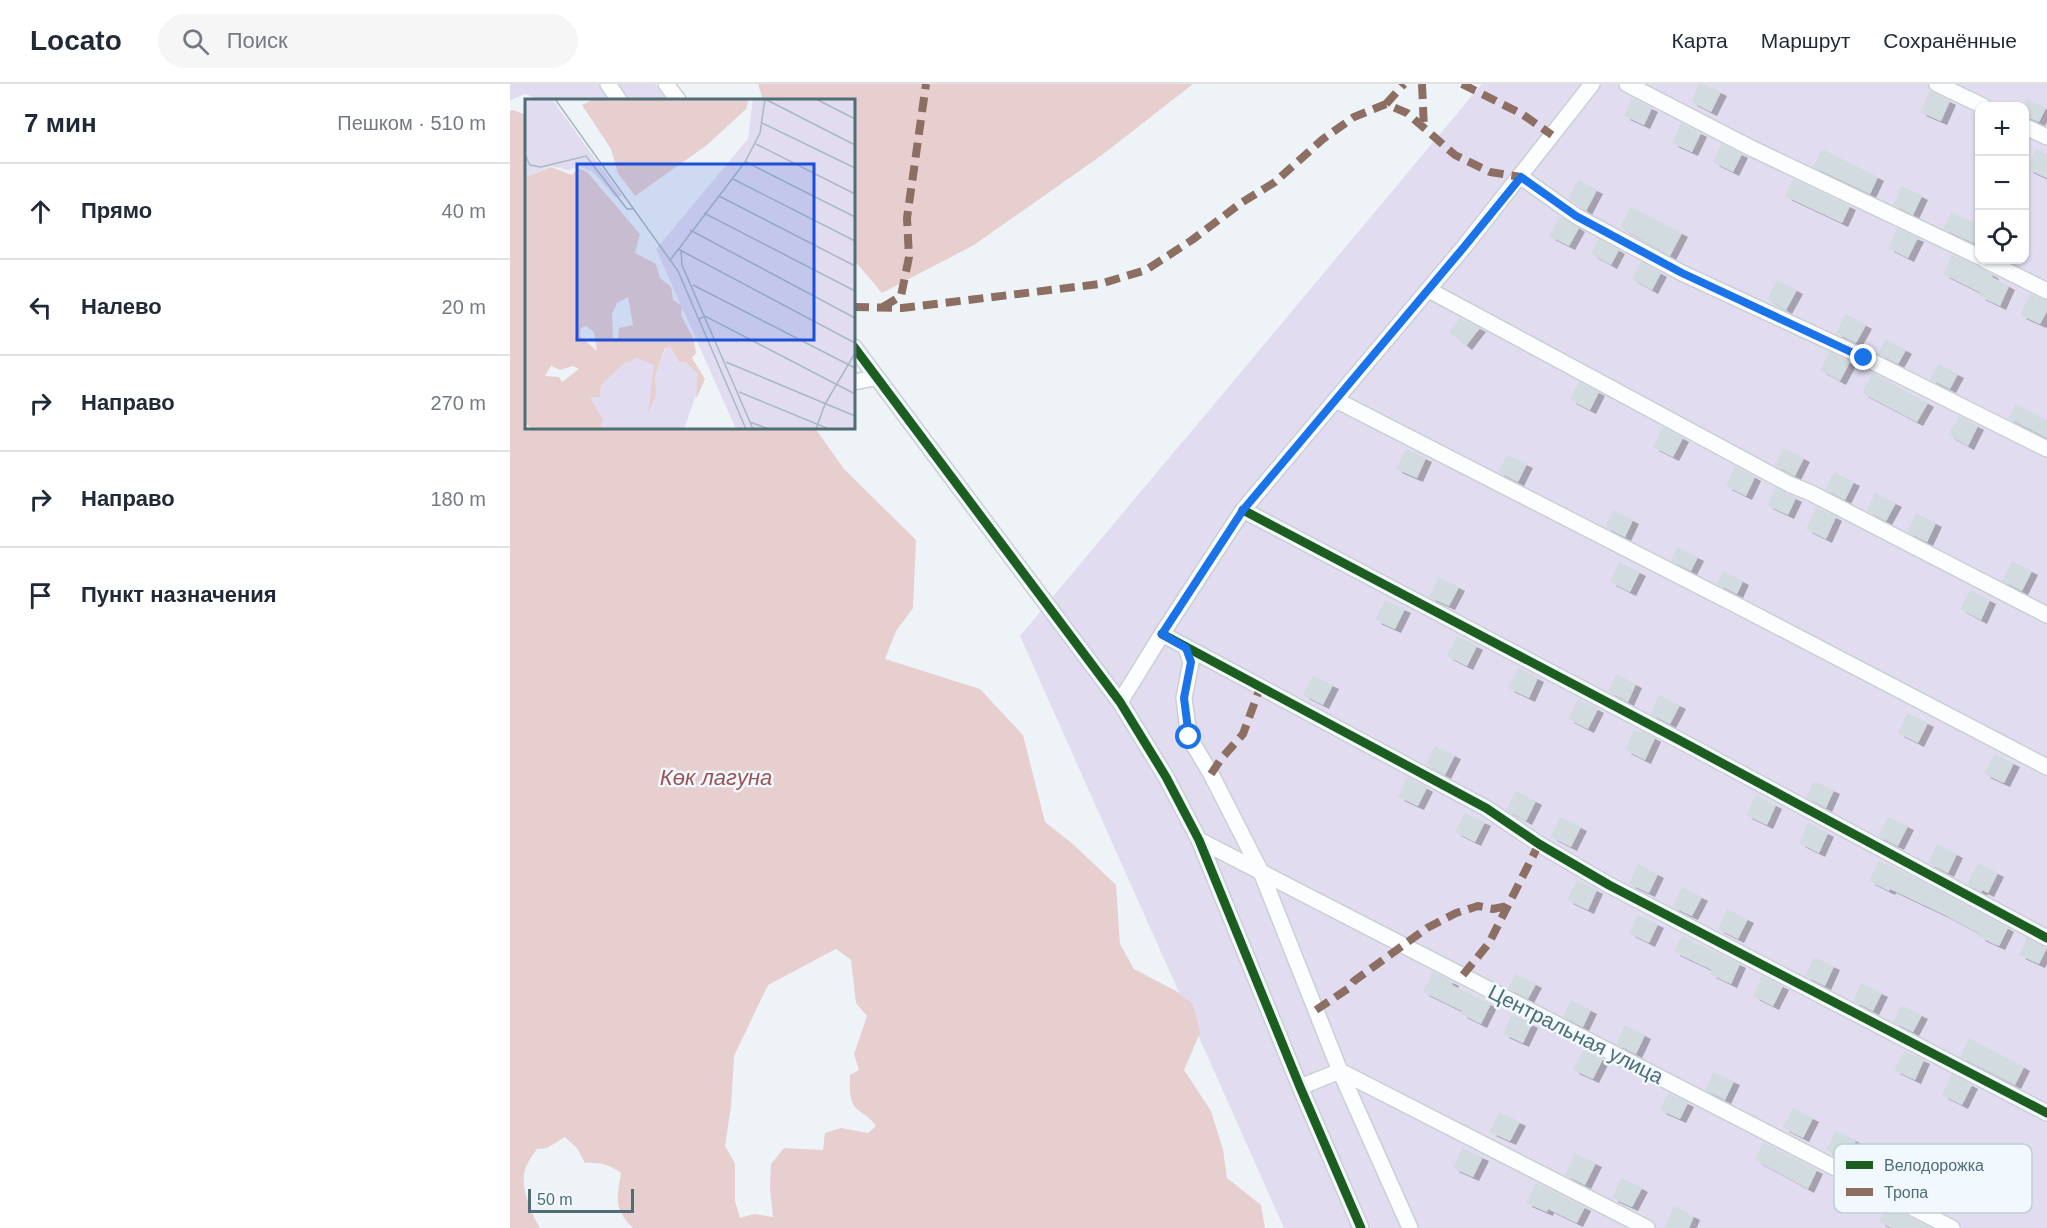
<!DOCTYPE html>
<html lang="ru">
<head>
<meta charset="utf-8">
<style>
	:root { --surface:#fff; --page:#f6f6f7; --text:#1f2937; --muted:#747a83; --line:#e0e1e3 }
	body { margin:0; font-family:Arial,sans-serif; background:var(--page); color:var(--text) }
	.controls { position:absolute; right:18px; top:18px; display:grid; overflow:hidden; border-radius:12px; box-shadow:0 2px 4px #0004 }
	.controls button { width:54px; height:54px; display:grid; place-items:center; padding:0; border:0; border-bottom:2px solid var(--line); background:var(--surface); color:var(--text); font:30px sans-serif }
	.scale { position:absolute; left:18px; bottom:15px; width:106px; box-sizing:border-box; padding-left:6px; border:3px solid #4e6d75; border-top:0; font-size:16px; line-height:21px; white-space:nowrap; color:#4e6d75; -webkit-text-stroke:4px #f1f8fe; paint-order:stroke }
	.stop { position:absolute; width:18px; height:18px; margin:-14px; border:4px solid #1a73e8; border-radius:50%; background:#fff }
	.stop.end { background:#1a73e8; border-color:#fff; box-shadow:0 2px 6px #0008 }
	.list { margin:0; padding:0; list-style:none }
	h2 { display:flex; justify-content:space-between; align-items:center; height:78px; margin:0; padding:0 24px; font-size:26px }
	h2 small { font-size:20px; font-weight:400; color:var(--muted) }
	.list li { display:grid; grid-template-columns:39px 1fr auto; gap:18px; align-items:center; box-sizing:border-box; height:96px; padding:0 24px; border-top:2px solid var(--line) }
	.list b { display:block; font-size:22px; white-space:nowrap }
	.list em { font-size:20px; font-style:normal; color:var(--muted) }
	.icon { flex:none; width:33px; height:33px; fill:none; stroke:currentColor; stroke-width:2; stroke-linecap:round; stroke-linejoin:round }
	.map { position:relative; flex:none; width:1537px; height:1144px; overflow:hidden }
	header { display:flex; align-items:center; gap:36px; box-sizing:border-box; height:84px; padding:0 30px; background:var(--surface); border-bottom:2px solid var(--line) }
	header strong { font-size:28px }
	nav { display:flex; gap:33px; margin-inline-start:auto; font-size:21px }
	.search { width:420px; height:54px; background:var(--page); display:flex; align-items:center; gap:15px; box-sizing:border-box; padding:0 21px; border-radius:33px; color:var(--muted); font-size:22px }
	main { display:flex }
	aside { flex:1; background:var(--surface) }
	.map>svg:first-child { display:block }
	.green { fill:#e1dcef; fill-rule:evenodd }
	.water { fill:#e7cfd0; fill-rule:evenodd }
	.building { fill:#d2dce0; filter:url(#shadow) }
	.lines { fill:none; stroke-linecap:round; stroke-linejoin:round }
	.minor-casing { stroke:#c9d0d4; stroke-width:18 }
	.minor { stroke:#fcfdfe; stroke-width:15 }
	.quiet { stroke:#8d6e63; stroke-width:8; stroke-dasharray:15 8; stroke-linecap:butt }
	.cycleway-casing { stroke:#f1f8fe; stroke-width:13 }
	.cycleway { stroke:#1b5e20; stroke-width:9 }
	.route { stroke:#1a73e8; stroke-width:8 }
	.labels { text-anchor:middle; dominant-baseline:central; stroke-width:5; stroke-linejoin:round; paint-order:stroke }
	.street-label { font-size:21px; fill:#4e6d75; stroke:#f1f8fe }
	.water-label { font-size:22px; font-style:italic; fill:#9c5453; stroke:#f1f8fe }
	.inset-road { fill:none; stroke:#a9b9bf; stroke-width:1.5 }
	.view { fill:#1d4ed8; fill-opacity:0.15; stroke:#1d4ed8; stroke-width:3 }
	.inset-edge { fill:none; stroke:#4e6d75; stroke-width:3 }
	.key { fill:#f1f8fe; stroke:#c0ced5; stroke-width:1.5 }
	.key-label { font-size:16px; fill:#4e6d75 }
</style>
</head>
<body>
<header>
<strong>Locato</strong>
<div class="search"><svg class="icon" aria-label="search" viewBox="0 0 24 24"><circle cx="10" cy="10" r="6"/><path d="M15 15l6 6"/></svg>Поиск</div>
<nav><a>Карта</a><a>Маршрут</a><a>Сохранённые</a></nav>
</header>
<main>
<aside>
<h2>7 мин<small>Пешком · 510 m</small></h2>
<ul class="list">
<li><svg class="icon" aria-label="ahead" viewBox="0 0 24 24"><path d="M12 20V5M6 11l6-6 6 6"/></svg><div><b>Прямо</b></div><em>40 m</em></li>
<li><svg class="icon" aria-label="left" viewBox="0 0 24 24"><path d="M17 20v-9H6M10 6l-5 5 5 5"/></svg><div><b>Налево</b></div><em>20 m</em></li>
<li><svg class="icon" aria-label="right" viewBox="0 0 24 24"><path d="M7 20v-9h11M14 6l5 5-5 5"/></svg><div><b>Направо</b></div><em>270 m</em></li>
<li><svg class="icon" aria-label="right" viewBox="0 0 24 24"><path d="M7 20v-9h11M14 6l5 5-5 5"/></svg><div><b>Направо</b></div><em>180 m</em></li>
<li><svg class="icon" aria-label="arrive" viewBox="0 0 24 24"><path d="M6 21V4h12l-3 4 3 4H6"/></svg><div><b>Пункт назначения</b></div></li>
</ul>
</aside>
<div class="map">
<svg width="1537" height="1144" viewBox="0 0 1537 1144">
	<defs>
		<filter id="shadow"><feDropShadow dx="6" dy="4" stdDeviation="0" flood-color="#0004"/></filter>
	</defs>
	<rect width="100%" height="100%" fill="#eef3f7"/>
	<!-- green -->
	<path class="green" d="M0 0H145L156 16H29L16 10 0 16Z
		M972 0H1537V1144H774L510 552ZM1470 22H1514V176H1470Z"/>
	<!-- water -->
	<path class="water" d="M248 0H683L592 71 464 161 372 209 344 176V16H253Z
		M3 26 16 31V344H305L334 385 406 456 403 524 386 547 375 575 470 605 513 651 535 738 564 761 606 801 610 860 624 885 666 907 683 920 690 949 674 986 701 1027 713 1066 717 1094 751 1121 755 1144H123C103 1124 107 1115 111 1089 101 1081 88 1078 75 1079L67 1064 55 1053 37 1064 27 1065C22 1072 14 1083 14 1092 12 1107 22 1131 30 1144H0V27ZM326 865 341 876 346 919 357 932 344 970 349 986 340 991C340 1002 338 1017 347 1025 354 1031 360 1033 366 1042L358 1049 331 1044 315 1049 313 1066 274 1064 261 1080 260 1105 263 1133 244 1130 230 1134 225 1117V1079L215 1062 221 1023 224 972 258 901Z"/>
	<!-- building -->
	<path class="building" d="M1189 0H1195L1211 8 1201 28 1181 18Z
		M1420 7 1440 17 1431 37 1410 28Z
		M1122 14 1142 24 1134 41 1114 32Z
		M1515 14 1536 24 1529 38 1515 32Z
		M1171 39 1191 49 1182 68 1162 59Z
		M1212 60 1232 70 1223 88 1203 78Z
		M1312 65 1368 93 1360 110 1303 83Z
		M1526 65 1537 70V94L1517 85Z
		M1283 95 1340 122 1332 139 1275 112Z
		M1068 96 1087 106 1076 127 1058 114Z
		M1392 102 1412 112 1403 131 1383 121Z
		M1121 123 1172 149 1160 172 1110 143Z
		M1441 128 1470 141V162L1433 145Z
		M1050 132 1069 144 1059 162 1039 152Z
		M1387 145 1408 154 1398 174 1378 164Z
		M1089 155 1109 166 1101 181 1081 170Z
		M1442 171 1468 182 1483 191 1482 193 1499 202 1490 222 1469 212 1471 209 1433 190Z
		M1131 178 1151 189 1142 206 1122 195Z
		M1267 196 1287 206 1276 226 1257 215Z
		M1520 210 1537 217V227L1530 240 1510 231Z
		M1336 230 1356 241 1346 259 1326 249Z
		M950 234 970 244 956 262 939 248Z
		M1376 255 1396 266 1388 280 1368 270Z
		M1319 268 1340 278 1330 297 1310 286Z
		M1428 280 1448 290 1440 305 1420 295Z
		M1363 289 1418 319 1407 338 1352 309Z
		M1069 298 1089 308 1080 326 1060 316Z
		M1506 320 1537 336V354L1498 334Z
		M1449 332 1468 342 1458 362 1438 351Z
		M1153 343 1173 354 1163 373 1143 363Z
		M1274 364 1294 374 1285 392 1265 381Z
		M896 365 916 374 907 394 886 385Z
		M997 371 1017 380 1008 398 988 388Z
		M1225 382 1245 393 1236 412 1216 402Z
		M1324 388 1344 398 1335 416 1315 405Z
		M1266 404 1286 414 1278 431 1257 421Z
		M1365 409 1386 419 1376 437 1357 427Z
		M1307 423 1326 433 1316 455 1296 445Z
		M1103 426 1123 436 1115 453 1095 443Z
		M1406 429 1426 439 1417 458 1397 448Z
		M1167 463 1188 473 1181 487 1161 477Z
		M1502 477 1522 487 1512 507 1492 497Z
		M1109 478 1130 488 1120 508 1100 498Z
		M1213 487 1233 497 1227 510 1207 500Z
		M929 493 949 503 939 522 919 513Z
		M1460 506 1480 516 1471 536 1450 525Z
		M875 516 895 525 885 545 865 536Z
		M947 552 967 562 957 582 937 572Z
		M1008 584 1028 594 1019 614 998 604Z
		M1106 590 1126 600 1118 618 1098 607Z
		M803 592 823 601 813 621 793 611Z
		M1149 611 1170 621 1160 640 1140 630Z
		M1068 615 1088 625 1078 645 1058 635Z
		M1397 629 1418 639 1408 659 1388 649Z
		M1124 646 1131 649 1132 647 1145 654 1135 676 1115 666Z
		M925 662 945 671 935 691 916 680Z
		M1484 670 1504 679 1494 699 1474 690Z
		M897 693 917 704 908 722 888 713Z
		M1304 697 1324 706 1316 724 1296 713Z
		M1006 707 1026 717 1016 737 996 726Z
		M1246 711 1266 721 1257 741 1236 731Z
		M955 729 975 738 965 758 945 748Z
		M1050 733 1071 743 1061 763 1041 753Z
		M1378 733 1398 742 1388 762 1368 752Z
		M1298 739 1318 749 1309 769 1289 759Z
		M1427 760 1447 770 1438 789 1418 779Z
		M1369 777 1406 794 1498 844 1489 862 1469 853 1470 850 1435 831 1380 805 1379 807 1359 797Z
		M1468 779 1488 789 1478 809 1472 806 1471 808 1457 800Z
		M1128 780 1148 790 1139 809 1119 800Z
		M1067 796 1087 806 1078 826 1057 816Z
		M1172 803 1192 813 1182 832 1162 823Z
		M1217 825 1238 835 1228 855 1208 845Z
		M1128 831 1148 840 1139 859 1119 849Z
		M1172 852 1230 880 1221 900 1200 890 1202 886 1164 868Z
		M1517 854 1537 864 1529 880 1509 871Z
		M1304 873 1324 882 1315 902 1295 892Z
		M923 888 943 898 942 901 981 920 971 940 951 930 952 927 913 908Z
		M1006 890 1026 900 1018 915 998 904Z
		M1252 892 1273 902 1263 922 1243 912Z
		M1351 899 1372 909 1363 927 1343 917Z
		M1061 916 1081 926 1073 943 1053 933Z
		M1391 921 1412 931 1403 948 1383 938Z
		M1002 930 1022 940 1013 959 993 950Z
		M1115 941 1135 951 1126 970 1106 960Z
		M1459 954 1514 983 1505 1001 1450 973Z
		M1073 966 1093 975 1083 995 1063 986Z
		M1394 967 1414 976 1405 996 1384 986Z
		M1203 988 1224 997 1215 1016 1195 1006Z
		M1442 990 1462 1001 1452 1021 1432 1011Z
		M1158 1009 1178 1019 1170 1035 1150 1026Z
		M1283 1024 1303 1034 1293 1054 1273 1044Z
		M989 1028 1010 1038 1000 1057 980 1048Z
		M1326 1047 1346 1056 1337 1076 1316 1066Z
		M1253 1058 1307 1086 1298 1105 1245 1076Z
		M952 1064 973 1073 963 1093 943 1084Z
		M1065 1069 1086 1079 1075 1101 1055 1091Z
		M1112 1094 1132 1104 1122 1123 1102 1114Z
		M1026 1099 1075 1123 1067 1139 1038 1125 1037 1128 1016 1119Z
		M1377 1121 1421 1144H1381L1369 1138Z
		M1164 1122 1184 1132 1179 1144H1154Z"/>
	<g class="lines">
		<defs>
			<path id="minor" d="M98 0 109 16
				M156 0 168 16
				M1117 0 1241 64 1470 173
				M1427 0 1473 22
				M1514 42 1537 53
				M1011 93 1066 132 1172 189 1351 272 1537 365
				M1475 176 1537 207
				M919 206 1279 400 1301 409 1537 531
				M344 263 610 618 656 693 689 756 790 1003 851 1144
				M344 298 365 294
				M826 316 1238 527 1537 683
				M733 426 1169 656 1537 854
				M652 550 976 724 1029 760 1099 801 1537 1029
				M676 564 681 578 674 614 679 653 701 690 751 788 830 987 900 1144
				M610 618 652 550 733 426 954 163 1082 0
				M689 756 1442 1144
				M790 1003 830 987 1137 1144"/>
		</defs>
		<!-- minor casing -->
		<use href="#minor" class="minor-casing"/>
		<!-- minor -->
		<use href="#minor" class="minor"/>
		<!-- quiet -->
		<path class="quiet" d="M912 0 914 45
			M952 0 1012 30 1042 51
			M876 20 894 0
			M344 223 392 224 590 200 636 186 682 156 731 119 765 98 813 55 844 33 876 20 897 29 945 71 980 88 1011 93
			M373 223 391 212 399 173 397 134 416 0
			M701 690 711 675 733 650 750 604
			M953 891 979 859 1029 760
			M806 926 839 904 844 897 917 844 946 829 968 822 983 825 997 822"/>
		<defs>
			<path id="cycleway" d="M344 263 610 618 656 693 689 756 790 1003 851 1144
				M733 426 1169 656 1537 854
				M652 550 976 724 1029 760 1099 801 1537 1029"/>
		</defs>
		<!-- cycleway casing -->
		<use href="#cycleway" class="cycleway-casing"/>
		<!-- cycleway -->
		<use href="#cycleway" class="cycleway"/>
	</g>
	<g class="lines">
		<!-- route -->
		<path class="route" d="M679 653 674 614 681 578 676 564 652 550 733 426 954 163 1011 93 1066 132 1172 189 1354 274"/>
	</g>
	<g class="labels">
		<!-- street labels -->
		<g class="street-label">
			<text transform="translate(1066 950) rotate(27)">Центральная улица</text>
		</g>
		<!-- water labels -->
		<g class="water-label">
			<text x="206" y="693">Көк лагуна</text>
		</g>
	</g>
	<!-- overview -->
	<g transform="translate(15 15)">
		<rect width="330" height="330" fill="#eef3f7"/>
		<path d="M0 0H27L97 97 90 98 69 74 55 67 43 71 26 67 0 78ZM228 0H330V330H211L131 150 223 40ZM145 247 154 263H160L173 275 175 285 159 330H76L78 322 64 299 75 298 76 286 99 265 112 259 129 265 131 296 130 277 141 248Z" fill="#e1dcef"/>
		<path d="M69 0H224L221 10 182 46 110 97 93 74 86 50 57 6ZM26 68 47 76 53 69 62 73 115 135 110 154 131 165 135 179 146 188 148 201 157 207 156 217 168 238 171 254 167 259 180 280 171 300 173 275 160 263H154L145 247 140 249 130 277 131 296 123 315 129 266 112 259 99 265 76 286 75 298 65 299 78 321 76 330H8L0 324V78ZM103 198 108 226 94 229 93 239H88L87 215 92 204ZM61 227 69 233 72 252 55 237 56 229ZM26 267 35 271 48 267 54 270 37 283 34 278 20 277Z" fill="#e7cfd0" fill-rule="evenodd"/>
		<path class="inset-road" d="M30 0 153 172 221 330M291 0 330 20M237 24 330 69M231 45 330 95M0 56 5 66 16 68 61 57 102 110H108M221 63 330 118M208 80 330 142M194 97 330 167M179 114 330 192M165 131 330 219M153 150 330 244M156 152 157 166 228 330M146 160 220 63 235 34 240 0 330 46M168 186 330 269M174 220 180 217 330 295M201 263 330 317M214 293 304 330M225 323 244 330M291 330 300 305 330 254"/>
		<path class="view" d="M52 65H289V241H52Z"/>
		<rect width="330" height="330" class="inset-edge"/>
	</g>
	<!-- legend -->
	<rect x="1324" y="1060" width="198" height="69" rx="9" class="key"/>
	<rect x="1336" y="1077" width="27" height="8" fill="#1b5e20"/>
	<rect x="1336" y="1104" width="27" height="8" fill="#8d6e63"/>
	<g class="key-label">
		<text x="1374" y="1087">Велодорожка</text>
		<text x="1374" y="1114">Тропа</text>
	</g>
</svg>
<div class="controls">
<button>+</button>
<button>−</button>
<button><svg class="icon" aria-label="locate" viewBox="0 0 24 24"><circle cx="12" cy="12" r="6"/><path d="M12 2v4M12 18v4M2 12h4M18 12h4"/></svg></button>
</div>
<div class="scale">50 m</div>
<div class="stop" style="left:679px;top:653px"></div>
<div class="stop end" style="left:1354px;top:274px"></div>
</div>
</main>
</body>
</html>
